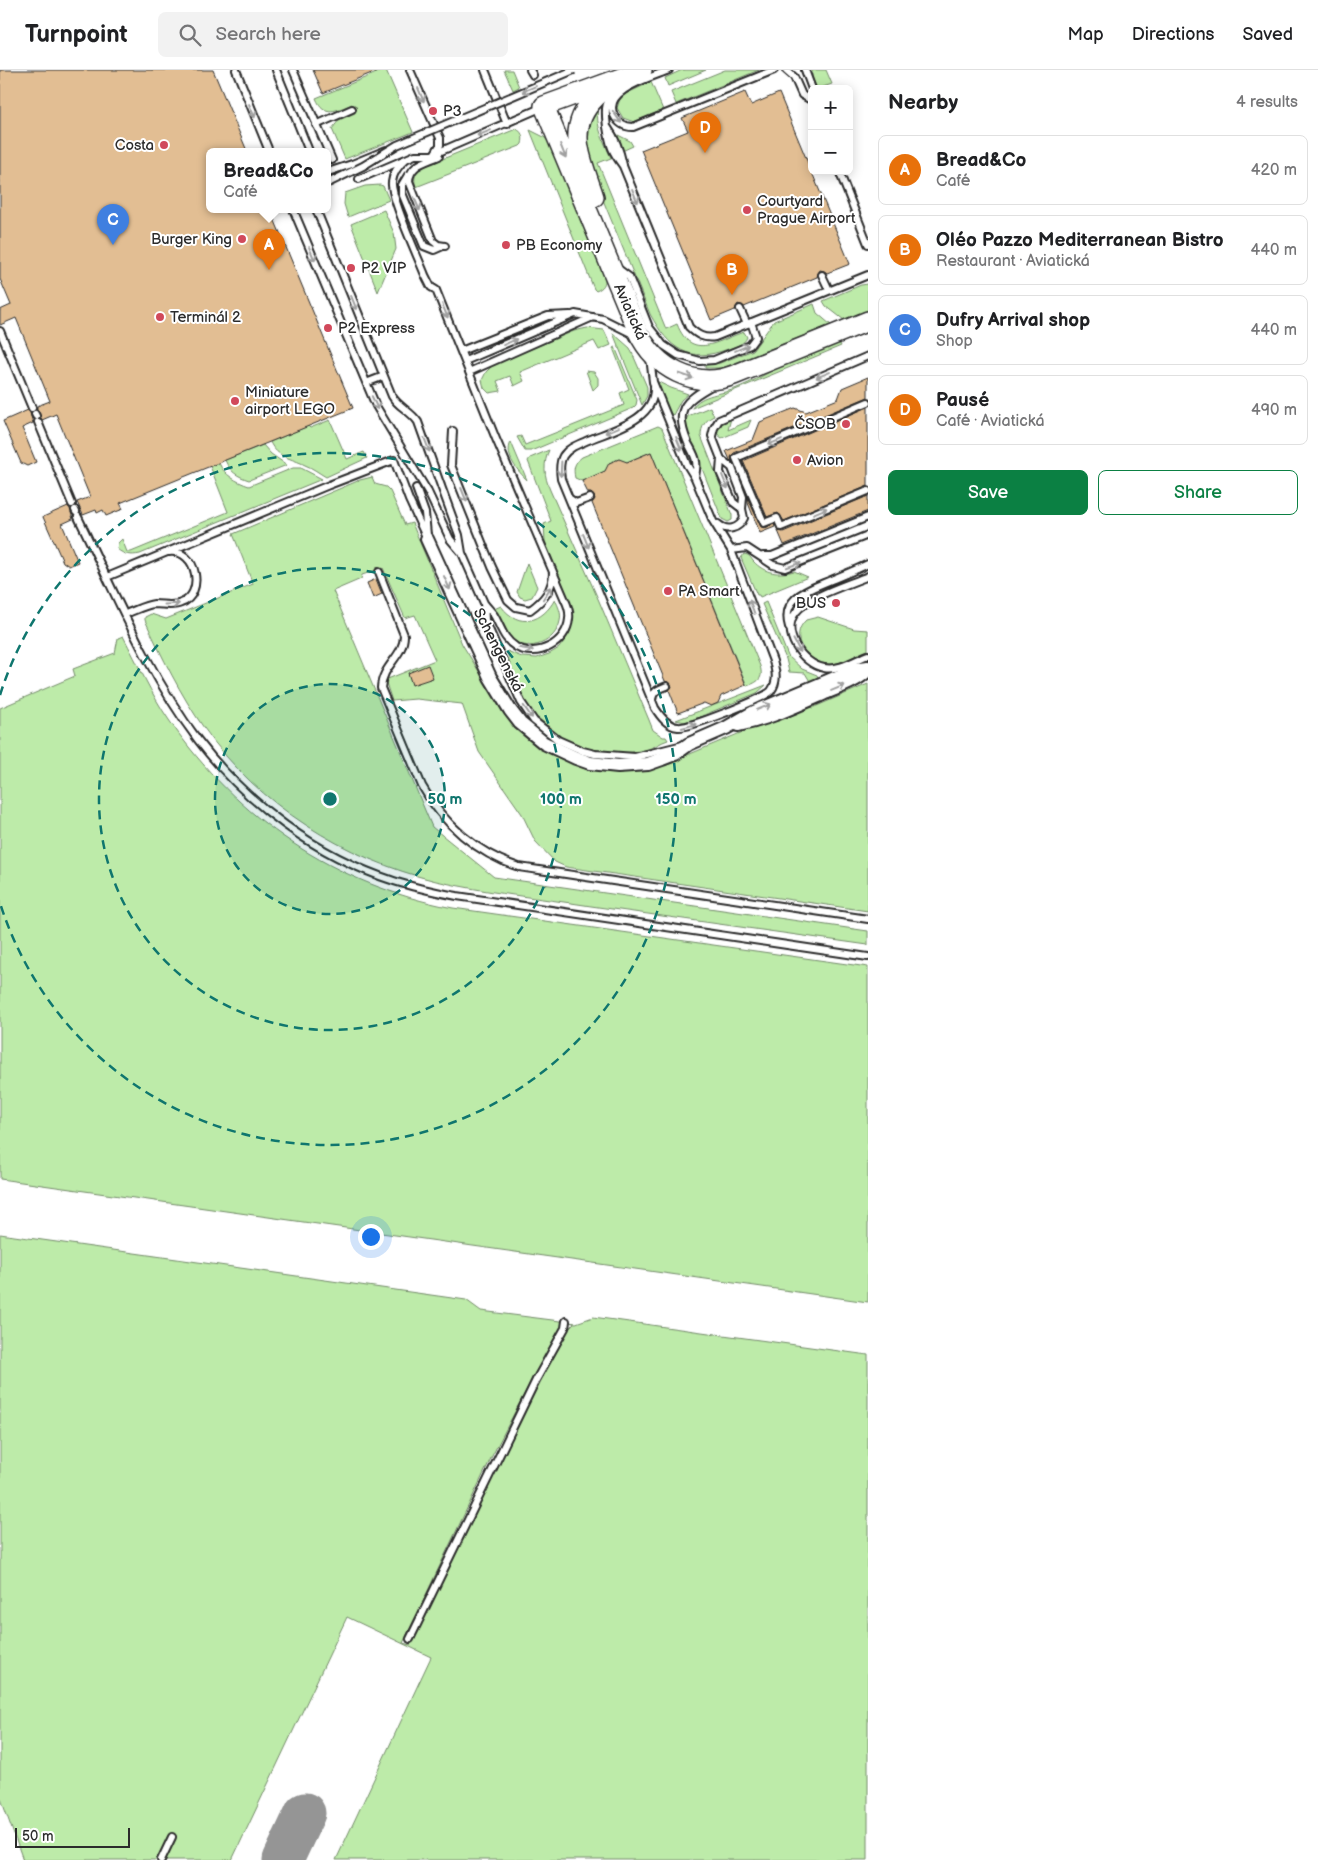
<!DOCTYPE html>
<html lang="en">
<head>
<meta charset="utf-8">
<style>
	:root { --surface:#fff; --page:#f2f2f2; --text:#202124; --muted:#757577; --line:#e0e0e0; --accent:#0b8043 }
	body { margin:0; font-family:"Balsamiq Sans",sans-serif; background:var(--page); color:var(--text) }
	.controls { position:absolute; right:15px; top:15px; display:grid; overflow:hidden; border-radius:8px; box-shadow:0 2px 12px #0003 }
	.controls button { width:45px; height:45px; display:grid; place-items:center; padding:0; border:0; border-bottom:1px solid var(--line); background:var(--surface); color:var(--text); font:25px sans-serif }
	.scale { position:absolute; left:15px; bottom:12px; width:115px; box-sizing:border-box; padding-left:5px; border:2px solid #2b2b2b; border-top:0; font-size:14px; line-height:18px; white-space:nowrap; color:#2b2b2b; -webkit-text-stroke:4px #fff; paint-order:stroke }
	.you { position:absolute; left:370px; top:1166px; width:18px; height:18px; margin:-12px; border:4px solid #fff; border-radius:50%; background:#1a73e8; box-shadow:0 0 0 8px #1a73e833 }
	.badge { display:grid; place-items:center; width:32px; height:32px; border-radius:50%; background:var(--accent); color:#fff; font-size:16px; font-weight:700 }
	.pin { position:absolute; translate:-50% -41px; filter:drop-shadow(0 1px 2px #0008) }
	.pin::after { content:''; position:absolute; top:26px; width:18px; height:15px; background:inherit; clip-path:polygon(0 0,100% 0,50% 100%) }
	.popup { position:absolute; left:206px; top:78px; width:125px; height:65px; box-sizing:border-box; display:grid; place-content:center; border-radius:8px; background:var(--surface); filter:drop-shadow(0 1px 4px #0005); font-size:16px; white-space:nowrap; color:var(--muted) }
	.popup b { font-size:19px; color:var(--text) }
	.popup::after { content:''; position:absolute; left:50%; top:100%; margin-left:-10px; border:10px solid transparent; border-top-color:var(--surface) }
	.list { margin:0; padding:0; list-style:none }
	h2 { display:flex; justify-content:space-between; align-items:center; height:65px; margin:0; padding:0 20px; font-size:21px }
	h2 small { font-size:16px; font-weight:400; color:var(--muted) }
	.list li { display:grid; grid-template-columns:32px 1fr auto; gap:15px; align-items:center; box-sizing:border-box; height:70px; margin:0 10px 10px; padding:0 10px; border:1px solid var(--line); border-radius:8px }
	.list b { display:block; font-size:19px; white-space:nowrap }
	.list p { margin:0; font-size:16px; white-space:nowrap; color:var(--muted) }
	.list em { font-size:16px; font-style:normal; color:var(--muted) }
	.actions { display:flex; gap:10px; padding:15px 20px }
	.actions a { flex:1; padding:11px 0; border:1px solid var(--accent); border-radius:8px; text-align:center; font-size:18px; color:var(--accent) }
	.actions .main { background:var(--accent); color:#fff }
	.icon { flex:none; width:28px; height:28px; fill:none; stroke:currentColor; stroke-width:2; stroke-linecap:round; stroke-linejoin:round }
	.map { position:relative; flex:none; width:868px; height:1790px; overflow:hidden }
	header { display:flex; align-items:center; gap:30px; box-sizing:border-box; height:70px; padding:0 25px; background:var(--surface); border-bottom:1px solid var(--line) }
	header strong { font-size:24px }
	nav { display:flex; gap:28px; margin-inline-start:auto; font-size:18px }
	.search { width:350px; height:45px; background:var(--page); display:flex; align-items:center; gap:12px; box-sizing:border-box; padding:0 18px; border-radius:8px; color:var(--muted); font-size:19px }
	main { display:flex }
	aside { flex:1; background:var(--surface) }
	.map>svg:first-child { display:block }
	.green { fill:#bdeba9; stroke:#748b6a; fill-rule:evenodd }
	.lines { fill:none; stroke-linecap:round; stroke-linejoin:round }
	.taxiway { stroke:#959595; stroke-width:41 }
	.building { fill:#e2be93; stroke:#2b2b2b }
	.service-casing { stroke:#2b2b2b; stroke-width:10 }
	.minor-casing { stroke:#2b2b2b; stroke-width:16 }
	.secondary-casing { stroke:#2b2b2b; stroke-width:22 }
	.service { stroke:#fff; stroke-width:6 }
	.minor { stroke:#fff; stroke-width:12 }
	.secondary { stroke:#fff; stroke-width:19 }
	.service-bridge-casing { stroke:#2b2b2b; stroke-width:10; stroke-linecap:butt }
	.service-bridge { stroke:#fff; stroke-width:6 }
	.oneway { stroke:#a0a0a0 }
	.ring { fill:none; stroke:#0f766e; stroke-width:2.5; stroke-dasharray:9 6 }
	.poi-dot { fill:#d1495b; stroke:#fff; stroke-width:2 }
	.labels { text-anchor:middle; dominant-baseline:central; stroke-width:4; stroke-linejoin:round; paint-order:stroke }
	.poi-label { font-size:15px; fill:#2b2b2b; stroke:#fff; text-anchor:start }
	.street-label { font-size:15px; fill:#2b2b2b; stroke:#fff }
	.centre { fill:#0f766e; stroke:#fff; stroke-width:2.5 }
	.ring-label { font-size:15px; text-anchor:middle; font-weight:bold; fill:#0f766e; stroke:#fff; stroke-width:4; stroke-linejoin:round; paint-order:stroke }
</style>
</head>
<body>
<header>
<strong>Turnpoint</strong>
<div class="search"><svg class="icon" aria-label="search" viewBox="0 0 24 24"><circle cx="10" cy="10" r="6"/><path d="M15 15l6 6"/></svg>Search here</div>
<nav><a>Map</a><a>Directions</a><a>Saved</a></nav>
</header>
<main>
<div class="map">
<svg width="868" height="1790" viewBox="0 0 868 1790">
	<rect width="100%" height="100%" fill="#fff"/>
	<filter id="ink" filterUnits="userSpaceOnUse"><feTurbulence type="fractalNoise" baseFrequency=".02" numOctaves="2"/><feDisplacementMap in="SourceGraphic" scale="10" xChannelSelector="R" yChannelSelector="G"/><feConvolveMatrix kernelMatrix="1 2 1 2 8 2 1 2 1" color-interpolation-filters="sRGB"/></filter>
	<g filter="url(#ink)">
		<!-- green -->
		<path class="green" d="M379 0H386L413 62 345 89 332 59 339 50 355 43 352 34C337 40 324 48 316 28L379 2Z
			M504 0H512L519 17 513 20Z
			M682 0H706L668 16 665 8Z
			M725 0H759L676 34 671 22Z
			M812 0H826L832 14 817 19 812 7Z
			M651 12 663 40 634 52 623 48 617 38 621 26Z
			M598 37C595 56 604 71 611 88L598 93 666 259 677 254C692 292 718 270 744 262L747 267C744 275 736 276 728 279 689 294 669 279 650 244L589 96 585 55Z
			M516 59C522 61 524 67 522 74L520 76 416 117C413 108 415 102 423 97Z
			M530 60 544 67 552 76 605 207C606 214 603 218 596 221L594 219Z
			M616 64 630 71 633 76 622 81Z
			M380 115 383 116 389 130 348 147 344 134 345 123 365 116Z
			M384 140 394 163 396 179 378 222 351 154Z
			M868 214V240L844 250 826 236 823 231 861 215Z
			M814 234 817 243 831 255 722 298H705V295L720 293 753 280 774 251Z
			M587 258 604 260 611 275 599 280 594 271 520 302 524 311 514 316 510 306 497 311 501 321 489 323 484 318 482 310 486 302 493 295 574 261Z
			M613 263 630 278 647 317V326L642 335Z
			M839 272 841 276 692 338C702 323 722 325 737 318 752 312 767 303 782 296 801 288 820 280 839 272Z
			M615 277 637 330 636 335 633 338 531 381H525L517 367 521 366 525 375 624 335 620 323 629 319 613 278Z
			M586 301 594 302 598 308V315L593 320Z
			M654 310 671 318 688 324 681 330 673 345 668 342Z
			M710 337 714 346C705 350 701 357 701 366L732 445V450L728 452 722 449 686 358V350L688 346Z
			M731 348 728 360 751 350 748 357 722 368C710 361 723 351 731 348Z
			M330 350 347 389 364 382 367 388 326 407C319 403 313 398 305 395 292 388 277 388 270 372L308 356 310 358Z
			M658 356 662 358 760 596C764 609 758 612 747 616L651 382 624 393 619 389 609 393 608 400 582 411 575 408C573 398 574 393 582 387Z
			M511 372 527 410C518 401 504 386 511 372Z
			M263 375 271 384 287 395 249 410C237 406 230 402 225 390Z
			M549 380C543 393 544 406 550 420L599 531 649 650 653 660 663 667H666L668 670C661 672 655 677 648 679 605 691 548 674 526 635 515 618 511 600 507 581L522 587 537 588 549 584 559 578 570 562 574 542 545 471 544 454 551 451 528 391 530 388Z
			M219 393C224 405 237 412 249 416L293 398H301L322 409 140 484C131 486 124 485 117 479L118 473 122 469 127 482H131L228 442 210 396Z
			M372 407 375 414 386 417 390 421 405 455 412 453 462 574 491 621 518 659 534 673 576 694 673 691 810 634 812 638 868 614V841L566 797 555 792 535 771 522 744 479 682 462 634 416 629 392 631 385 610 435 590 415 545 405 548 383 498 362 505 361 509 333 521 432 757 494 807 868 861V875C776 862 683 849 591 836 540 828 487 823 436 811 345 789 258 735 204 658 180 624 162 587 145 550V547L151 544 166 549 253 514 233 464 360 410Z
			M744 484C750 485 750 487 753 491 765 504 779 505 794 501L808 507 760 527 759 525H757L741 488Z
			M527 493 537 517 532 527 525 529 520 527 517 522Z
			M555 529C558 536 562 543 560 551 556 572 529 584 512 569 503 562 499 549 494 539L501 536C519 560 543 552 555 529Z
			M766 532 788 586 802 599 817 605 818 608 811 613 805 603 789 602 786 589 762 534Z
			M818 547 854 559 868 560V580C856 585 841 595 828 594 806 592 788 567 806 550Z
			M123 566C138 594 151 624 169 650 237 749 334 815 453 838L868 897V1232L0 1109V638L75 606 73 599 115 583 118 568Z
			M766 615 757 623 692 650 685 652 676 650Z
			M0 1164 466 1230 481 1241 576 1253 593 1247 868 1285V1790H336L431 1587 347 1547 232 1790H23L0 1726ZM562 1251 574 1253 569 1258C512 1362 460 1468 410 1575L403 1573 492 1386 533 1307 562 1256Z"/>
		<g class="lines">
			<!-- taxiway -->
			<path class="taxiway" d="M283 1790 305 1743"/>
		</g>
		<!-- building -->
		<path class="building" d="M0 0H213L247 81H210V139H270L353 338 120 433 123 439 106 446 103 440 97 443 96 440 83 445 77 432 90 427 56 344 42 350 37 339V336L50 331 16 248 0 255V240L11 235 0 209Z
			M313 0H379L323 23Z
			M745 22 751 35 779 23 850 194 827 203 824 201 820 200 818 203 817 207 744 237 738 234 736 237 735 240 711 250 641 80 688 61 682 48Z
			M868 307V327L734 383 731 387 732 392 730 390 726 381 753 370 760 352 795 338 806 342 838 329 842 318Z
			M868 337V416L784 451 778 443 767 447 743 391Z
			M28 340 30 343 33 353 22 358 36 392 27 396 21 393 3 351Z
			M651 382 746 615 721 626 718 633 711 636 704 633 678 643 669 620 672 617 671 614 665 611 592 433 595 429 594 426 591 423H588L582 411 605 401 609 393 619 389 627 392Z
			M868 426V441L784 475 778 461 783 462Z
			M748 428 761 457 765 458 774 454 775 457 760 463 748 433Z
			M68 436 70 439 73 449 62 454 78 492 69 496 63 492 43 447Z
			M376 509 382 524 373 528 367 513Z
			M428 595 433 608 412 615 408 603Z"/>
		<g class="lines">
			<defs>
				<path id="service" d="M236 0 269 81
					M276 0 309 81
					M293 0 332 90
					M410 0 440 68V75L435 83
					M485 0 507 54
					M530 0 533 5
					M669 0C653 7 601 20 614 45 618 53 625 57 633 57L774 0
					M786 0 794 7 802 25 809 29 812 22
					M805 0 812 19
					M620 21C603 30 605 40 607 57 610 76 612 81 623 96L689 257C697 265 704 269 715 267L868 205
					M316 55 352 39
					M608 58C616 69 620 81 623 95
					M439 86C426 92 410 94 409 111L433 171 438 175 445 176
					M406 89C399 95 393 103 392 112 390 127 418 187 425 205L431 217 436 220 496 369 565 530C568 536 570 542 569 549 567 573 537 589 516 577 503 569 501 557 494 545 491 541 487 537 484 533
					M352 94 386 80
					M839 101 868 174
					M408 105 402 115V123L424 176 434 180 443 176
					M359 109 415 85H432L543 37
					M617 198 629 207 649 257 657 267 663 275 678 285 700 291 714 290 750 275 756 267 751 252
					M822 205 829 220
					M740 239 747 254
					M0 261 32 338
					M461 281 548 246 570 245
					M650 287 653 312 687 395 695 408 713 451 731 480
					M465 291 575 244 603 249 633 264
					M469 302 593 247
					M654 316C656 351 611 360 586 371 577 375 568 378 563 386 559 393 560 402 561 409L655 638C660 646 667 656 678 657 688 659 765 628 771 621 778 611 776 602 773 591L731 480 747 478 773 495 785 498 868 465
					M868 332 736 388 764 453 777 448 781 457 868 421
					M35 344 36 346
					M38 352 72 434
					M453 361 451 395 492 497 508 530 516 537 530 540C544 530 553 519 553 502
					M721 389 732 398 743 427 742 439
					M695 407C696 402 697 396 696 391 695 385 691 379 688 373 674 340 683 331 713 315
					M441 416 459 465 462 483 484 533 485 550 521 632 534 651 558 670 583 681 595 684 635 687 683 675
					M416 418 425 443 427 465
					M428 422 450 469 461 482
					M570 429 576 433 590 428
					M75 440 76 442
					M78 447C114 521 148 604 198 670 247 734 317 786 394 811 415 818 436 822 457 826L868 887
					M718 454C727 462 739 459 744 448L742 439 733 432 720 402 721 389 712 366 714 358 719 350 868 286
					M763 486H772L868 447
					M379 502 404 565C404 587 382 595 381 618L422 716C443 754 478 784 519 797L868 849
					M868 506C850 514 807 527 796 542 780 562 802 594 824 598 839 601 855 590 868 585
					M107 507 329 415 394 390 409 430 427 469
					M125 544C134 541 145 535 154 534 163 534 173 537 181 533 205 525 198 479 169 482
					M789 557C780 527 810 519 831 510 843 505 856 500 868 494
					M652 631C652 621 659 619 667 616
					M410 1569 536 1310 565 1258 566 1251
					M161 1790 172 1767"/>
				<path id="minor" d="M427 469 490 607 510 640 520 653 544 673 576 688 590 693 618 696 648 694 662 689 675 684 689 674 726 658 754 642 856 599 868 597
					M738 655C768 649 796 636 823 624 839 617 856 612 868 600"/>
				<path id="secondary" d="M629 5 544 36 638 262C655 298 695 320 734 305L868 251
					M594 127C589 111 582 95 579 78 571 36 608 13 642 0"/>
			</defs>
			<!-- service casing -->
			<use href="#service" class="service-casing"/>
			<!-- minor casing -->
			<use href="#minor" class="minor-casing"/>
			<!-- secondary casing -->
			<use href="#secondary" class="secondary-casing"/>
			<!-- service -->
			<use href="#service" class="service"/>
			<!-- minor -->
			<use href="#minor" class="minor"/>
			<!-- secondary -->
			<use href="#secondary" class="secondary"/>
			<defs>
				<path id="service-bridge" d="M328 102 352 94
					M328 113 363 96 397 75 574 0
					M293 139 376 336 428 422
					M316 139 392 326C398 337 411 341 418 352L441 416
					M366 313 384 306"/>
			</defs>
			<!-- service-bridge casing -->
			<use href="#service-bridge" class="service-bridge-casing"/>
			<!-- service-bridge -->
			<use href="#service-bridge" class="service-bridge"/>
		</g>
		<!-- one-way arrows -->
		<defs><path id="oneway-shaft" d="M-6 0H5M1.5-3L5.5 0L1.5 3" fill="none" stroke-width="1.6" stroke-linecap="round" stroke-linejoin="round" transform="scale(1.25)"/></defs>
		<g class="oneway">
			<use href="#oneway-shaft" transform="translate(529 19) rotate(157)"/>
			<use href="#oneway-shaft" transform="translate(421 25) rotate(67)"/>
			<use href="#oneway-shaft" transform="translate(252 41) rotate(67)"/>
			<use href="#oneway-shaft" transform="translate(617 47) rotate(55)"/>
			<use href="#oneway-shaft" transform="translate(484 63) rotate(158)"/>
			<use href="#oneway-shaft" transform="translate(563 81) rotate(68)"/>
			<use href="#oneway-shaft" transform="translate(635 126) rotate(68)"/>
			<use href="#oneway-shaft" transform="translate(417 134) rotate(67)"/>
			<use href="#oneway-shaft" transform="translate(312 184) rotate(67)"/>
			<use href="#oneway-shaft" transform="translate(354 233) rotate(68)"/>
			<use href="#oneway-shaft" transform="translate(445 241) rotate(68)"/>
			<use href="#oneway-shaft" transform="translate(510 272) rotate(-24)"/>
			<use href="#oneway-shaft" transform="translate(742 278) rotate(-23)"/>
			<use href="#oneway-shaft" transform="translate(823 305) rotate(157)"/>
			<use href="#oneway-shaft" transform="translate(686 306) rotate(19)"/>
			<use href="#oneway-shaft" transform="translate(375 333) rotate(65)"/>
			<use href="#oneway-shaft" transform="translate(612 360) rotate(157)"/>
			<use href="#oneway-shaft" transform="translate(775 372) rotate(157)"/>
			<use href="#oneway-shaft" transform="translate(679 374) rotate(68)"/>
			<use href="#oneway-shaft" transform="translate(427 375) rotate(69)"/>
			<use href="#oneway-shaft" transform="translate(561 399) rotate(93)"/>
			<use href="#oneway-shaft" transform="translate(725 412) rotate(67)"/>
			<use href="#oneway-shaft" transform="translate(464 425) rotate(68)"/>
			<use href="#oneway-shaft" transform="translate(820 441) rotate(-23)"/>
			<use href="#oneway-shaft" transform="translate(586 471) rotate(68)"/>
			<use href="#oneway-shaft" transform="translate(794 495) rotate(-18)"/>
			<use href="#oneway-shaft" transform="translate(447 513) rotate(66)"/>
			<use href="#oneway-shaft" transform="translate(547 523) rotate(-57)"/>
			<use href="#oneway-shaft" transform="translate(172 534) rotate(-3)"/>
			<use href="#oneway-shaft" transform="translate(752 537) rotate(-111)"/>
			<use href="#oneway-shaft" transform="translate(797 576) rotate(62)"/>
			<use href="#oneway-shaft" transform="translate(526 579) rotate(10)"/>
			<use href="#oneway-shaft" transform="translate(838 618) rotate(-23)"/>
			<use href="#oneway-shaft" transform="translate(764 637) rotate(-23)"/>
			<use href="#oneway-shaft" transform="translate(528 642) rotate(55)"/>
			<use href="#oneway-shaft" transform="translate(689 656) rotate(-15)"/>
		</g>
	</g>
	<!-- distance rings -->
	<circle cx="330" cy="729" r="115" fill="#0f766e" fill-opacity=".12"/>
	<g class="ring">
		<circle cx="330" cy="729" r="115"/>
		<circle cx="330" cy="729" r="231"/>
		<path d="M0 625A346 346 0 1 1 0 833"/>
	</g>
	<!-- markers -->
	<g class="poi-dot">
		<circle cx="433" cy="41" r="5"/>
		<circle cx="164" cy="75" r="5"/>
		<circle cx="747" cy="140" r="5"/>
		<circle cx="242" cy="169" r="5"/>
		<circle cx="506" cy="175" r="5"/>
		<circle cx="351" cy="198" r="5"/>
		<circle cx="160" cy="247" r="5"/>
		<circle cx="328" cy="258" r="5"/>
		<circle cx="235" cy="331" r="5"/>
		<circle cx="846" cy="354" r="5"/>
		<circle cx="797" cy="390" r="5"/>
		<circle cx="668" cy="521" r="5"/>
		<circle cx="836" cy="533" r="5"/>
	</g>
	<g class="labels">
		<!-- poi labels -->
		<g class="poi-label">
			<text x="443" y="41">P3</text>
			<text x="154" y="75" text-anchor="end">Costa</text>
			<text x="757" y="131">Courtyard<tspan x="757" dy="17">Prague Airport</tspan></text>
			<text x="232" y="169" text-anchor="end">Burger King</text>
			<text x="516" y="175">PB Economy</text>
			<text x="361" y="198">P2 VIP</text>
			<text x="170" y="247">Terminál 2</text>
			<text x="338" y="258">P2 Express</text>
			<text x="245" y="322">Miniature<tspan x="245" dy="17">airport LEGO</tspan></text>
			<text x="836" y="354" text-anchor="end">ČSOB</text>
			<text x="807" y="390">Avion</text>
			<text x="678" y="521">PA Smart</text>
			<text x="826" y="533" text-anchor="end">BUS</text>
		</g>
		<!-- street labels -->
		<g class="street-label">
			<text transform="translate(630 242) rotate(66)">Aviatická</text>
			<text transform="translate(498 580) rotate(63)">Schengenská</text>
		</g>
	</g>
	<circle cx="330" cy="729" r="8" class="centre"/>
	<g class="ring-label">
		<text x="445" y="734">50 m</text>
		<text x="561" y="734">100 m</text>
		<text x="676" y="734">150 m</text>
	</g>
</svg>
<div class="controls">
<button>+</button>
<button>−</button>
</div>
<div class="scale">50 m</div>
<div class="you"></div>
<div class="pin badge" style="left:269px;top:200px;background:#e8710a">A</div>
<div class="popup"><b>Bread&amp;Co</b>Café</div>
<div class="pin badge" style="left:732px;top:225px;background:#e8710a">B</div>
<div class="pin badge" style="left:113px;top:175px;background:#3f7fe0">C</div>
<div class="pin badge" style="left:705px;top:83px;background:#e8710a">D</div>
</div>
<aside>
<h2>Nearby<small>4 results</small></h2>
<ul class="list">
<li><span class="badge" style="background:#e8710a">A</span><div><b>Bread&amp;Co</b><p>Café</p></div><em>420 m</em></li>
<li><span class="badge" style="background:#e8710a">B</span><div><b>Oléo Pazzo Mediterranean Bistro</b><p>Restaurant · Aviatická</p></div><em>440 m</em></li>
<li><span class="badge" style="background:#3f7fe0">C</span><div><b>Dufry Arrival shop</b><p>Shop</p></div><em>440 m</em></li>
<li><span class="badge" style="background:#e8710a">D</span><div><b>Pausé</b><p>Café · Aviatická</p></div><em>490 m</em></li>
</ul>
<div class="actions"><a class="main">Save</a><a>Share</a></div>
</aside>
</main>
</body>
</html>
